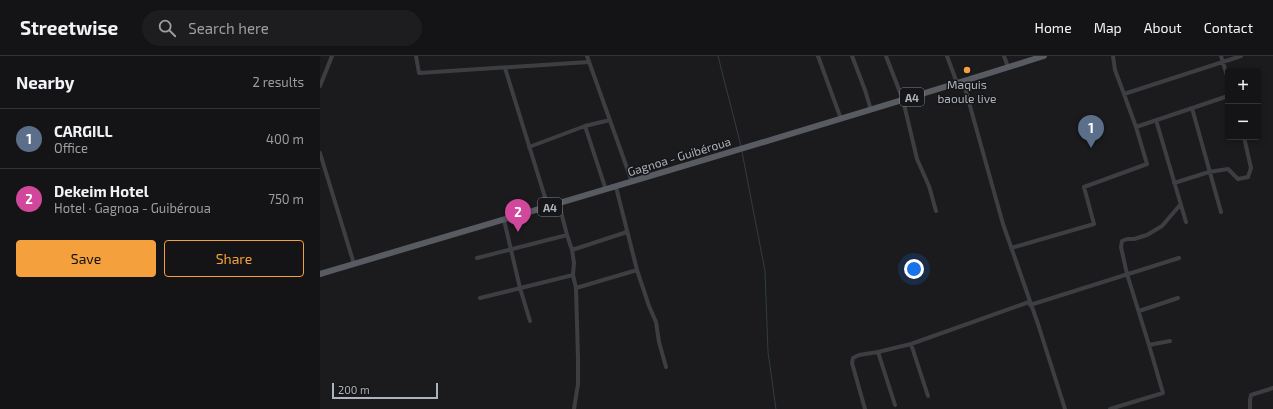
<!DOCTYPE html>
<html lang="en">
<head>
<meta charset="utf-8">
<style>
	:root { --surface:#141416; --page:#1d1d1f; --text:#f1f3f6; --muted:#9d9ea1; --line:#333335; --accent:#f4a03c }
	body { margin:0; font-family:"Exo 2",sans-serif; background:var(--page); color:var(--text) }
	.controls { position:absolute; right:12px; top:12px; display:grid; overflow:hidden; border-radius:4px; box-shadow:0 2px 6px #0003 }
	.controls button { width:36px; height:36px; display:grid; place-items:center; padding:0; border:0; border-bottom:1px solid var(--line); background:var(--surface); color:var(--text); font:20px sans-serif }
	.scale { position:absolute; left:12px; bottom:10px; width:106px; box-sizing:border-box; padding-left:4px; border:2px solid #adb4bd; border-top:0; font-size:11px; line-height:14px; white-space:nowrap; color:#adb4bd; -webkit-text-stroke:3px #161618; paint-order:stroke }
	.you { position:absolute; left:594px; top:213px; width:14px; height:14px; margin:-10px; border:3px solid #fff; border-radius:50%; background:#1a73e8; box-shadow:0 0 0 6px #1a73e833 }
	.badge { display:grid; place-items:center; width:26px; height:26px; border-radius:50%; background:var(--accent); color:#fff; font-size:13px; font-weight:700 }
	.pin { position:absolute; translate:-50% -33px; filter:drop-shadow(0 1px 2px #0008) }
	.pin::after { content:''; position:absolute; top:21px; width:14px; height:12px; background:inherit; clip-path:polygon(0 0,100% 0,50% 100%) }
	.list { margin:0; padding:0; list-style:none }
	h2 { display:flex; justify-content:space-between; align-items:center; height:52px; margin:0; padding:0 16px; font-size:17px }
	h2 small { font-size:13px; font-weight:400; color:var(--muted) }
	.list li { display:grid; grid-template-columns:26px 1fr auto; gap:12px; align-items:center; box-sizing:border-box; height:60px; padding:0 16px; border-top:1px solid var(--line) }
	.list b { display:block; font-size:15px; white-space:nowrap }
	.list p { margin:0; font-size:13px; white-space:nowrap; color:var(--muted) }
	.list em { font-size:13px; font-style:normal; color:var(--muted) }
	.actions { display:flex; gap:8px; padding:12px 16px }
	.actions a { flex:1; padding:9px 0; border:1px solid var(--accent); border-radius:4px; text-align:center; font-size:14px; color:var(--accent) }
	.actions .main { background:var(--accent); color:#111 }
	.icon { flex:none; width:22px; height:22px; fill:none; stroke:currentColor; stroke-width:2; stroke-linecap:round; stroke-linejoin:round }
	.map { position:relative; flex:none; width:953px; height:353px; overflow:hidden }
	header { display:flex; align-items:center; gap:24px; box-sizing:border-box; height:56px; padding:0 20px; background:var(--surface); border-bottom:1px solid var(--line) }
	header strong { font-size:19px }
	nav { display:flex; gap:22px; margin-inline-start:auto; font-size:14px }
	.search { width:280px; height:36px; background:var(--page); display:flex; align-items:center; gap:10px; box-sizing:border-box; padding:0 14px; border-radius:22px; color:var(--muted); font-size:15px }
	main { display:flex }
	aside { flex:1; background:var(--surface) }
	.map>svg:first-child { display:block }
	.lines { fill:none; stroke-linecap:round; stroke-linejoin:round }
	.stream { stroke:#303c42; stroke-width:1 }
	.minor { stroke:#3c3e42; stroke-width:4 }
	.primary { stroke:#585b61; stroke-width:6 }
	.poi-dot { fill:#f4a03c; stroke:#161618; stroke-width:1.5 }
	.labels { text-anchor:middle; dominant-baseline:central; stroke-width:3; stroke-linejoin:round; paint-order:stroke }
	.shield { fill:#161618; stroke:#80858c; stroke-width:1 }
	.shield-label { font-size:11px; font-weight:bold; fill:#adb4bd }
	.poi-label { font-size:12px; fill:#adb4bd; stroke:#161618 }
	.street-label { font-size:12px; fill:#adb4bd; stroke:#161618 }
</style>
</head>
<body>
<header>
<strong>Streetwise</strong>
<div class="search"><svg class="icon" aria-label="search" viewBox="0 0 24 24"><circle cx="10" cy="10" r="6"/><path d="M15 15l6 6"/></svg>Search here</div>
<nav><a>Home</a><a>Map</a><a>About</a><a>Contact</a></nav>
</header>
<main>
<aside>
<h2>Nearby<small>2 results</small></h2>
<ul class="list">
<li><span class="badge" style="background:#5c6f8a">1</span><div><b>CARGILL</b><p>Office</p></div><em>400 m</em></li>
<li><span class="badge" style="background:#d1479c">2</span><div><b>Dekeim Hotel</b><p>Hotel · Gagnoa - Guibéroua</p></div><em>750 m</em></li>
</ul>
<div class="actions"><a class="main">Save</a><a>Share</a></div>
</aside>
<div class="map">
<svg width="953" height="353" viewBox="0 0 953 353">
	<rect width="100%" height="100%" fill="#1b1b1d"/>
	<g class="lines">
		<!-- stream -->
		<path class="stream" d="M398 0 421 90
			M422 96 445 215 448 296 456 353"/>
		<!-- minor -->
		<path class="minor" d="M96 0 99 17 269 6
			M267 0 312 126
			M498 0 521 63
			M532 0 545 34 551 54
			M566 0 583 44 597 103 609 130 616 155
			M627 0 637 27
			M684 0 688 11
			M793 0 795 14 804 38 921 0
			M901 0 908 23
			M185 12 228 151
			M643 25 683 168 718 268 745 353
			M0 30 12 0
			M872 52 901 156
			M836 64 866 166
			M265 70 286 134
			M816 71 908 40
			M209 91 265 70 290 64
			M0 97 34 208
			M854 127 889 116 908 113 918 123 928 121 931 112 924 81
			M296 131 317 214 329 250 336 266 339 286 346 311
			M239 148 247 179 252 194 254 207 253 219 256 232 258 303V328L254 353
			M184 164 200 232 210 265
			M691 192 774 168 764 131 827 108 816 71 804 38
			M252 194 307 176
			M157 202 247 179
			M256 232 317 214
			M160 242 253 219
			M710 249 859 202
			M819 255 858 242
			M850 285 829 289 807 218 801 191 802 185 807 183H814L827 179 842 170 860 149
			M591 288 608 340
			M558 296 575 349
			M545 353 532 307 533 302 539 299 558 296 591 288 709 246
			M790 353 843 337 829 289
			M930 353V344L931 339 953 332"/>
		<!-- primary -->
		<path class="primary" d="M0 218C242 146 484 76 724 0"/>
	</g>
	<!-- markers -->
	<circle class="poi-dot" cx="647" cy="14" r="4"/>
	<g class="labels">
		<!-- shield labels -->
		<g class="shield">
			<rect x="580" y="32" width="24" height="18" rx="3"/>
			<rect x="218" y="142" width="24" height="18" rx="3"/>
		</g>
		<g class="shield-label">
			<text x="592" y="41">A4</text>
			<text x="230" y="151">A4</text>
		</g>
		<!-- poi labels -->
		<g class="poi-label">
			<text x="647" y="28">Maquis<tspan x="647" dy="14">baoule live</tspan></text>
		</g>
		<!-- street labels -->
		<g class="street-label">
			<text transform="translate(359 100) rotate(-17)">Gagnoa - Guibéroua</text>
		</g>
	</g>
</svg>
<div class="controls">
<button>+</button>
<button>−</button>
</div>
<div class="scale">200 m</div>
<div class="you"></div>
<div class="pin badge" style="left:771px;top:92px;background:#5c6f8a">1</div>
<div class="pin badge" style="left:198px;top:176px;background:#d1479c">2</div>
</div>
</main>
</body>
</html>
